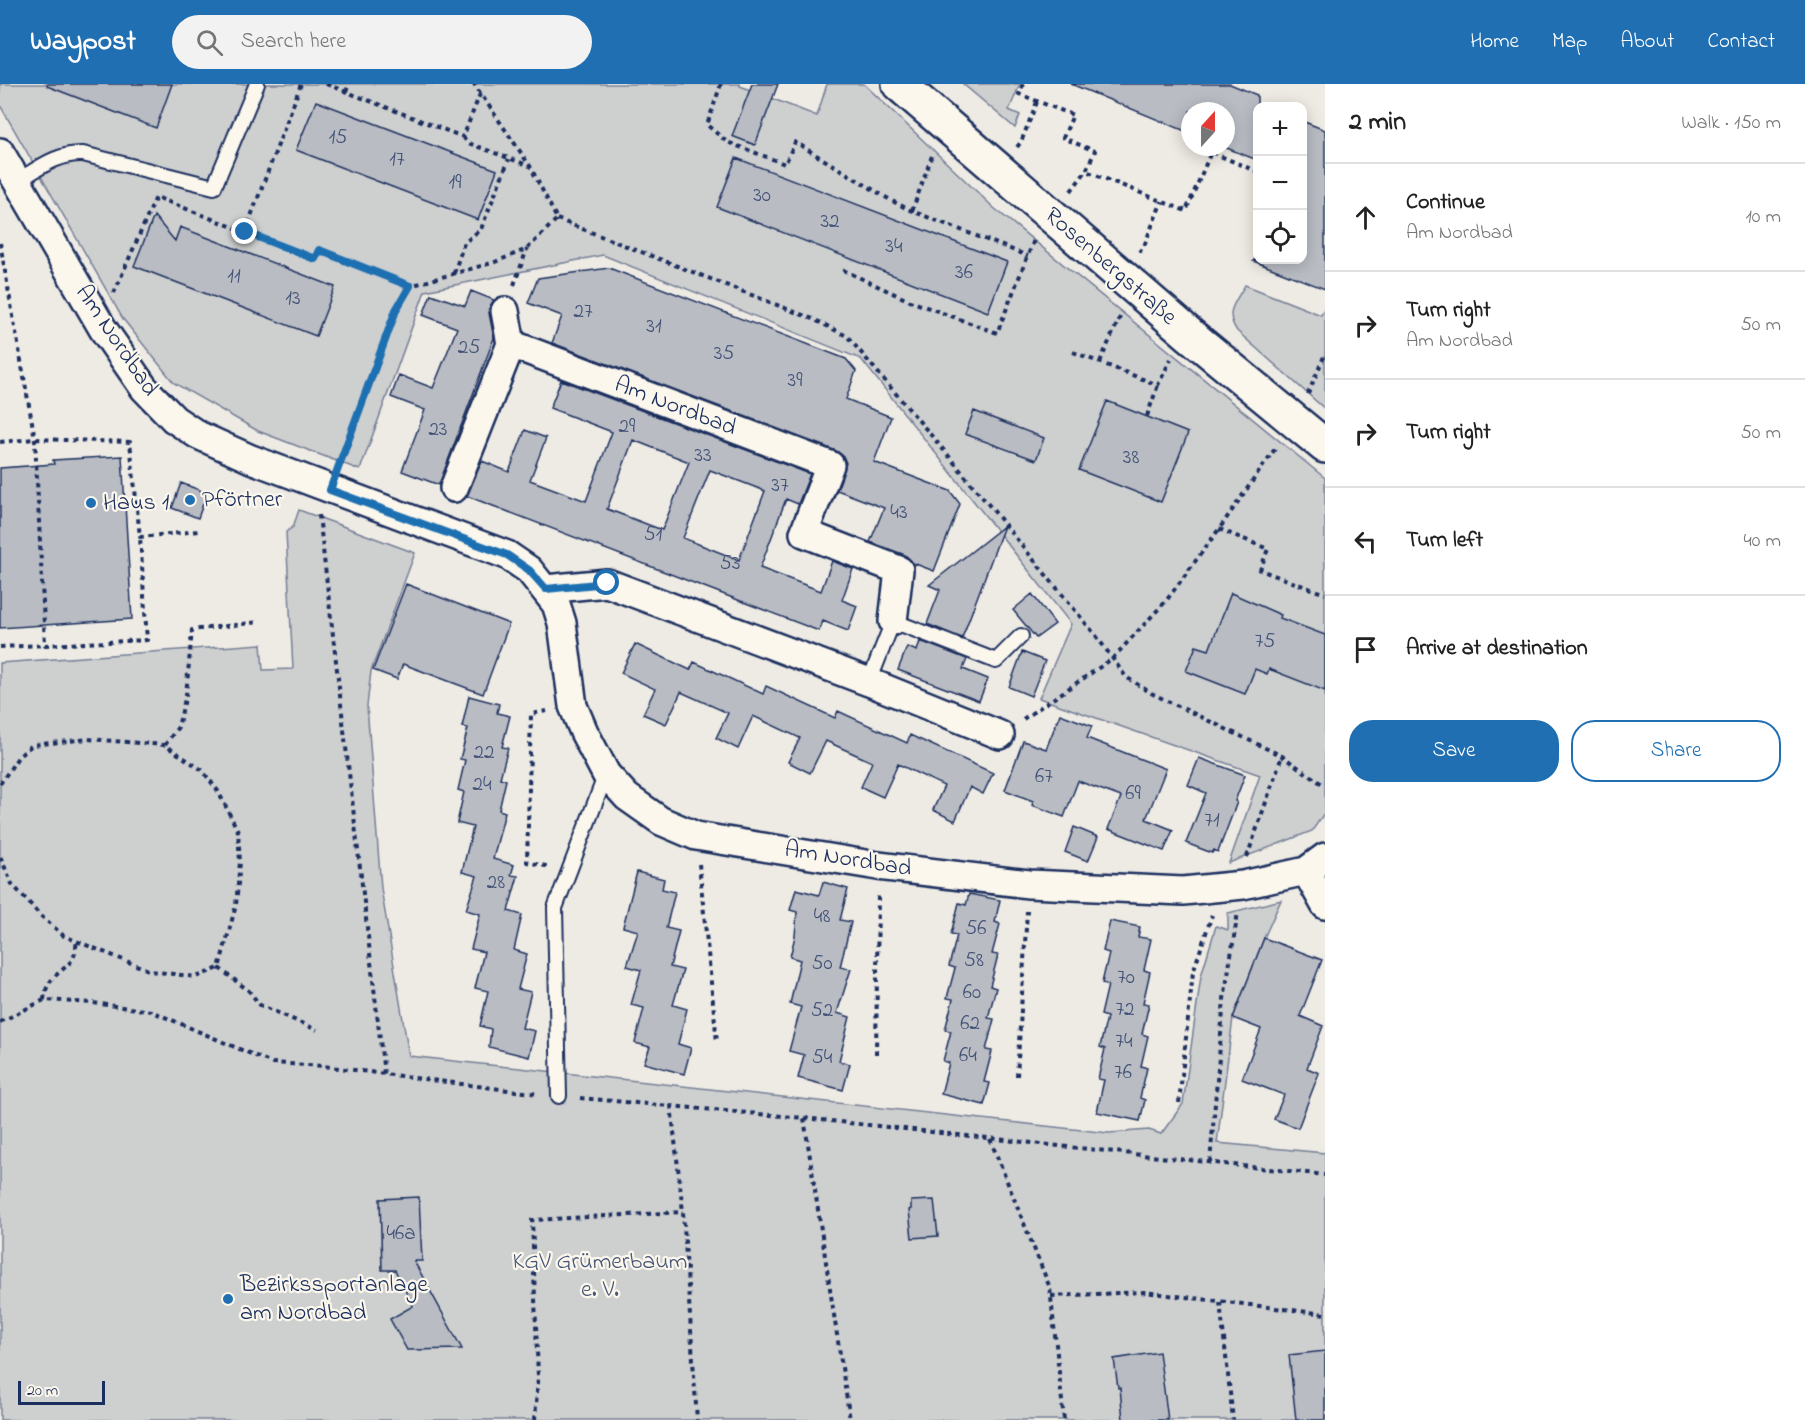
<!DOCTYPE html>
<html lang="en">
<head>
<meta charset="utf-8">
<style>
	:root { --surface:#fff; --page:#f2f2f2; --text:#222; --muted:#767676; --line:#e0e0e0; --accent:#1f6fb2 }
	body { margin:0; font-family:"Indie Flower",sans-serif; background:var(--page); color:var(--text) }
	.controls { position:absolute; right:18px; top:18px; display:grid; overflow:hidden; border-radius:12px; box-shadow:0 3px 15px #0003 }
	.controls button { width:54px; height:54px; display:grid; place-items:center; padding:0; border:0; border-bottom:2px solid var(--line); background:var(--surface); color:var(--text); font:30px sans-serif }
	.compass { position:absolute; left:1181px; top:18px; width:54px; height:54px; border-radius:50%; background:var(--surface); box-shadow:0 3px 15px #0003; rotate:21deg }
	.scale { position:absolute; left:18px; bottom:15px; width:87px; box-sizing:border-box; padding-left:6px; border:3px solid #1b2f5e; border-top:0; font-size:16px; line-height:21px; white-space:nowrap; color:#1b2f5e; -webkit-text-stroke:4px #fbf7ec; paint-order:stroke }
	.stop { position:absolute; width:18px; height:18px; margin:-14px; border:4px solid #1f6fb2; border-radius:50%; background:#fff }
	.stop.end { background:#1f6fb2; border-color:#fff; box-shadow:0 2px 6px #0008 }
	.list { margin:0; padding:0; list-style:none }
	h2 { display:flex; justify-content:space-between; align-items:center; height:78px; margin:0; padding:0 24px; font-size:26px }
	h2 small { font-size:20px; font-weight:400; color:var(--muted) }
	.list li { display:grid; grid-template-columns:39px 1fr auto; gap:18px; align-items:center; box-sizing:border-box; height:108px; padding:0 24px; border-top:2px solid var(--line) }
	.list b { display:block; font-size:22px; white-space:nowrap }
	.list p { margin:0; font-size:20px; white-space:nowrap; color:var(--muted) }
	.list em { font-size:20px; font-style:normal; color:var(--muted) }
	.actions { display:flex; gap:12px; padding:18px 24px }
	.actions a { flex:1; padding:14px 0; border:2px solid var(--accent); border-radius:24px; text-align:center; font-size:21px; color:var(--accent) }
	.actions .main { background:var(--accent); color:#fff }
	.icon { flex:none; width:33px; height:33px; fill:none; stroke:currentColor; stroke-width:2; stroke-linecap:round; stroke-linejoin:round }
	.map { position:relative; flex:none; width:1325px; height:1336px; overflow:hidden }
	header { display:flex; align-items:center; gap:36px; box-sizing:border-box; height:84px; padding:0 30px; background:var(--accent); color:#fff }
	header strong { font-size:28px }
	nav { display:flex; gap:33px; margin-inline-start:auto; font-size:21px }
	.search { width:420px; height:54px; background:var(--page); display:flex; align-items:center; gap:15px; box-sizing:border-box; padding:0 21px; border-radius:33px; color:var(--muted); font-size:22px }
	main { display:flex }
	aside { flex:1; background:var(--surface) }
	.map>svg:first-child { display:block }
	.green { fill:#cecfcf; stroke:#747f96; stroke-width:1.5 }
	.building { fill:#b9bcc3; stroke:#1b2f5e; stroke-width:1.5; fill-rule:evenodd }
	.lines { fill:none; stroke-linecap:round; stroke-linejoin:round }
	.lane-casing { stroke:#1b2f5e; stroke-width:18 }
	.street-casing { stroke:#1b2f5e; stroke-width:32 }
	.secondary-casing { stroke:#1b2f5e; stroke-width:38 }
	.path { stroke:#1b2f5e; stroke-width:4; stroke-dasharray:4.5 4.5; stroke-linecap:butt }
	.lane { stroke:#fbf7ec; stroke-width:14 }
	.street { stroke:#fbf7ec; stroke-width:27 }
	.secondary { stroke:#fbf7ec; stroke-width:33 }
	.route { stroke:#1f6fb2; stroke-width:8 }
	.poi-dot { fill:#1f6fb2; stroke:#fbf7ec; stroke-width:2 }
	.labels { text-anchor:middle; dominant-baseline:central; stroke-width:4.5; stroke-linejoin:round; paint-order:stroke }
	.number-label { font-size:21px; fill:#425277 }
	.street-label { font-size:24px; fill:#1b2f5e; stroke:#fbf7ec }
	.poi-label { font-size:24px; fill:#1b2f5e; stroke:#fbf7ec; text-anchor:start }
	.park-label { font-size:24px; fill:#48577a; stroke:#fbf7ec }
</style>
</head>
<body>
<header>
<strong>Waypost</strong>
<div class="search"><svg class="icon" aria-label="search" viewBox="0 0 24 24"><circle cx="10" cy="10" r="6"/><path d="M15 15l6 6"/></svg>Search here</div>
<nav><a>Home</a><a>Map</a><a>About</a><a>Contact</a></nav>
</header>
<main>
<div class="map">
<svg width="1325" height="1336" viewBox="0 0 1325 1336">
	<rect width="100%" height="100%" fill="#eeebe4"/>
	<filter id="ink" filterUnits="userSpaceOnUse"><feTurbulence type="fractalNoise" baseFrequency=".0167" numOctaves="2"/><feDisplacementMap in="SourceGraphic" scale="12" xChannelSelector="R" yChannelSelector="G"/><feConvolveMatrix kernelMatrix="1 2 1 2 8 2 1 2 1" color-interpolation-filters="sRGB"/></filter>
	<g filter="url(#ink)">
		<!-- green -->
		<path class="green" d="M0 0H740V2L817 32 827 0H864L994 124 1325 394V728L1312 747 1229 779 1260 691 1039 614 1071 540 861 275 603 171 425 207 360 386 258 347 174 299 123 235 0 21Z
			M963 0H1020L1009 26 1020 31 1015 44Z
			M1245 201 1321 231 1325 223V325L1237 247C1224 228 1235 219 1245 201Z
			M299 426 415 469 371 587 367 622 381 804 409 972 1109 1049 1149 1046 1161 1050 1183 1020 1201 892 1216 842 1228 846V829L1281 816 1264 854 1233 934 1217 1059 1325 1069V1336H0V579L261 560 263 586 293 585 286 448 293 443Z"/>
		<!-- building -->
		<path class="building" d="M48 0H172L156 44 47 2Z
			M752 0H778L755 61 732 52Z
			M1071 0H1230L1257 11V76L1224 63H1226V27H1190V49Z
			M316 17 497 86 478 136 296 66Z
			M1302 37 1325 46V205L1253 177 1254 176H1302Z
			M736 74 1007 178 988 228 717 123Z
			M154 132 175 157 180 143 335 203 316 252 134 182Z
			M609 184 846 275 856 287 846 315 891 333 874 378 950 407 960 420 934 487 913 479 905 471 870 458 884 424 837 406 846 379 843 372 836 367 552 259 562 232 528 219 538 194Z
			M471 207 494 216 490 222 489 229 494 254 439 401 402 387 425 326 391 313 399 291 433 304 457 244 423 231 431 210 465 222Z
			M561 296 810 390 798 420 786 415 760 484 821 507 832 477 853 485 842 516 857 522 848 547 823 537 819 547 467 412 482 377 509 388 525 346 546 354 530 396 586 417 612 348 550 324ZM633 356 689 378 662 446 607 425ZM710 386 765 407 739 476 683 454Z
			M1107 317 1188 349 1161 418 1079 386Z
			M974 327 1044 354 1036 376 965 350Z
			M122 372 132 535 0 544V384L54 380 53 376Z
			M181 399 207 409 198 434 172 424Z
			M1004 442 962 554 927 540 940 506 929 501Z
			M406 500 509 540 483 610 403 580 397 595 373 586Z
			M1231 509 1281 531 1280 534 1325 551V607L1269 585 1267 590 1255 585 1245 610 1186 587 1196 562 1209 566Z
			M1032 510 1055 540 1036 554 1013 526Z
			M920 557 967 575 963 585 988 595 979 617 898 586 907 563 917 567Z
			M635 560 690 586 694 578 763 610 766 602 835 634 838 627 907 659 910 651 993 689 983 710 970 703 955 737 933 726 944 702 898 680 883 713 861 703 872 678 826 657 810 689 788 678 800 654 753 632 738 665 716 654 728 629 681 608 666 640 643 630 655 605 621 589Z
			M1022 568 1045 577 1031 612 1009 603Z
			M469 612 499 620 497 629 510 632 502 663 508 664 500 694 506 696 499 726 505 728 493 775 514 781 511 791 518 792 508 827 522 831 514 866 527 870 518 905 531 908 522 944 535 947 529 973 489 963 491 945 480 942 488 907 475 904 484 868 471 865 480 830 466 826 477 792 462 788 473 743 457 739 464 708 458 706 465 676 460 675 468 644 462 643Z
			M1060 630 1092 642 1087 654 1166 685 1146 735 1173 746 1164 767 1108 745 1121 713 1078 697 1064 733 1032 721 1033 717 1005 706 1023 657 1046 665Z
			M1199 674 1245 691 1235 717 1237 718 1218 768 1214 766 1212 769 1186 759 1206 709 1188 701Z
			M1074 743 1098 753 1088 777 1065 768Z
			M637 788 664 795 662 805 675 808 666 844 679 847 670 883 683 886 673 921 687 925 678 960 691 964 684 990 644 979 650 963 635 959 644 924 631 921 641 886 627 882 638 847 623 843Z
			M823 798 848 805 840 836 851 838 840 883 851 885 837 929 850 933 839 977 850 980 843 1006 798 994 804 971 789 967 801 923 790 920 800 876 790 873 795 852 797 828 790 826 796 805 819 811Z
			M969 810 1000 816 995 838 1000 840 992 870 998 871 990 902 996 904 988 934 994 935 986 966 992 967 984 998 990 999 984 1021 941 1010 949 979 943 977 951 947 945 946 953 915 947 914 955 884 949 882 957 851 951 850 959 819 966 821Z
			M1110 837 1140 843 1138 853 1151 855 1144 886 1150 888 1143 919 1149 920 1142 950 1148 952 1141 982 1147 984 1140 1014 1145 1016 1140 1037 1097 1028 1104 996 1098 995 1105 965 1100 963 1107 933 1101 931 1108 901 1102 899 1109 869 1103 867Z
			M1264 854 1322 876 1300 932 1323 942 1307 984 1319 989 1298 1044 1274 1035 1284 1011 1242 995 1261 945 1233 934Z
			M419 1113 422 1177H414L462 1265 407 1266 390 1235 413 1222 395 1186H382L380 1115Z
			M934 1116 938 1152 912 1154 909 1126 911 1125V1117Z
			M1325 1267V1336H1296L1289 1271Z
			M1159 1268 1168 1336H1123L1120 1304H1118L1114 1275Z"/>
		<g class="lines">
			<defs>
				<path id="lane" d="M17 97C38 85 57 69 83 70L214 103 257 0
					M869 598 893 537 996 577 1021 552
					M559 1012 555 824 606 690"/>
				<path id="street" d="M0 68 103 245 144 304 174 335 198 351 251 375 507 471 529 486 556 520 562 539 573 622 584 648 606 690 627 713 661 737 696 752 878 782 1029 800 1183 807 1243 801 1306 787 1325 773
					M505 227 511 260
					M454 404 511 260 830 381 804 449 899 486 893 537
					M546 505 607 499 869 598 1000 651
					M1306 787 1325 821"/>
				<path id="secondary" d="M899 0 1190 251 1325 362"/>
			</defs>
			<!-- lane casing -->
			<use href="#lane" class="lane-casing"/>
			<!-- street casing -->
			<use href="#street" class="street-casing"/>
			<!-- secondary casing -->
			<use href="#secondary" class="secondary-casing"/>
			<!-- path -->
			<path class="path" d="M326 0 463 53 480 10
				M721 0 707 41 727 58 785 80 795 58 892 117 912 127 1028 172
				M1023 0 1019 10 1073 31 1063 54 1095 67 1086 87 1186 127 1211 68 1258 88
				M346 8 349 0
				M463 53 468 59 530 82
				M1017 63 1021 58 1037 18
				M1071 107 1086 87
				M912 127 933 69
				M557 135 813 235 847 252 947 370 1097 553 1126 593 1151 609 1282 672 1325 702
				M245 148 301 0
				M0 159 35 355 45 561 147 556 140 453
				M1139 168 1144 162 1162 117
				M843 186 910 217 997 249 1034 156
				M454 189 464 159 481 145 509 75
				M514 201 527 165
				M114 209 156 113 315 175 319 166 410 202
				M1073 268 1158 301 1171 275
				M1100 278 1120 233
				M1308 310 1325 270
				M1147 332 1158 301
				M0 358 35 355 130 358 140 453 199 447
				M340 380 396 226 410 202 495 178 527 165 557 135 530 82 474 0
				M319 431 384 990
				M1219 445 1268 465 1260 486 1325 510
				M0 563 45 561
				M547 627 531 630 527 778 550 783
				M1023 635 1112 575 1166 517 1219 445 1277 362
				M165 661 178 643 186 611 192 546 260 538
				M0 700 18 673 32 661 88 655 165 661 202 686 218 707 238 747 240 778 236 821 219 884 196 893 151 887 64 852 40 831 12 800 0 772
				M1247 773 1282 672
				M699 780 717 958
				M219 884 249 907 260 921 317 946
				M44 916C46 890 68 887 74 872 76 867 76 861 77 857
				M0 938 44 916 93 919 151 927 272 979 323 982 539 1010
				M876 970 878 810
				M1017 992 1027 827
				M580 1014 804 1034 1325 1091
				M1179 1019 1193 888 1212 831
				M671 1021 683 1128 697 1336
				M804 1034 850 1336
				M990 1055 1050 1204 1064 1336
				M1210 1078 1224 915 1238 828
				M1051 1212 1144 1208 1325 1230
				M1220 1218 1233 1336
				M535 1336 538 1293 532 1136 683 1128"/>
			<!-- lane -->
			<use href="#lane" class="lane"/>
			<!-- street -->
			<use href="#street" class="street"/>
			<!-- secondary -->
			<use href="#secondary" class="secondary"/>
		</g>
	</g>
	<g class="lines" filter="url(#ink)">
		<!-- route -->
		<path class="route" d="M245 148 315 175 319 166 410 202 396 226 330 406 507 471 529 486 546 505 607 499"/>
	</g>
	<!-- markers -->
	<g class="poi-dot">
		<circle cx="190" cy="416" r="6"/>
		<circle cx="91" cy="419" r="6"/>
		<circle cx="228" cy="1215" r="6"/>
	</g>
	<g class="labels">
		<!-- number labels -->
		<g class="number-label">
			<text x="338" y="54">15</text>
			<text x="397" y="76">17</text>
			<text x="455" y="99">19</text>
			<text x="762" y="112">30</text>
			<text x="830" y="138">32</text>
			<text x="894" y="163">34</text>
			<text x="964" y="189">36</text>
			<text x="234" y="193">11</text>
			<text x="293" y="215">13</text>
			<text x="583" y="228">27</text>
			<text x="654" y="243">31</text>
			<text x="469" y="264">25</text>
			<text x="724" y="270">35</text>
			<text x="795" y="297">39</text>
			<text x="627" y="343">29</text>
			<text x="438" y="346">23</text>
			<text x="703" y="372">33</text>
			<text x="1131" y="374">38</text>
			<text x="780" y="402">37</text>
			<text x="899" y="429">43</text>
			<text x="653" y="451">51</text>
			<text x="730" y="480">53</text>
			<text x="1265" y="558">75</text>
			<text x="484" y="669">22</text>
			<text x="1044" y="693">67</text>
			<text x="482" y="701">24</text>
			<text x="1133" y="710">69</text>
			<text x="1212" y="737">71</text>
			<text x="496" y="799">28</text>
			<text x="822" y="833">48</text>
			<text x="976" y="845">56</text>
			<text x="974" y="877">58</text>
			<text x="822" y="880">50</text>
			<text x="1126" y="894">70</text>
			<text x="972" y="909">60</text>
			<text x="1125" y="926">72</text>
			<text x="822" y="927">52</text>
			<text x="970" y="940">62</text>
			<text x="1124" y="958">74</text>
			<text x="968" y="972">64</text>
			<text x="822" y="974">54</text>
			<text x="1123" y="989">76</text>
			<text x="401" y="1150">46a</text>
		</g>
		<!-- street labels -->
		<g class="street-label">
			<text transform="translate(1110 183) rotate(41)">Rosenbergstraße</text>
			<text transform="translate(116 257) rotate(56)">Am Nordbad</text>
			<text transform="translate(675 323) rotate(21)">Am Nordbad</text>
			<text transform="translate(848 776) rotate(9)">Am Nordbad</text>
		</g>
		<!-- poi labels -->
		<g class="poi-label">
			<text x="202" y="416">Pförtner</text>
			<text x="103" y="419">Haus 1</text>
			<text x="240" y="1201">Bezirkssportanlage<tspan x="240" dy="28">am Nordbad</tspan></text>
		</g>
		<!-- park labels -->
		<g class="park-label">
			<text x="600" y="1178">KGV Grümerbaum<tspan x="600" dy="28">e. V.</tspan></text>
		</g>
	</g>
</svg>
<div class="controls">
<button>+</button>
<button>−</button>
<button><svg class="icon" aria-label="locate" viewBox="0 0 24 24"><circle cx="12" cy="12" r="6"/><path d="M12 2v4M12 18v4M2 12h4M18 12h4"/></svg></button>
</div>
<svg class="compass" viewBox="-18 -18 36 36"><path d="M0-13l5 13h-10z" fill="#e53935"/><path d="M0 13l5-13h-10z" fill="#767676"/></svg>
<div class="scale">20 m</div>
<div class="stop" style="left:607px;top:499px"></div>
<div class="stop end" style="left:245px;top:148px"></div>
</div>
<aside>
<h2>2 min<small>Walk · 150 m</small></h2>
<ul class="list">
<li><svg class="icon" aria-label="ahead" viewBox="0 0 24 24"><path d="M12 20V5M6 11l6-6 6 6"/></svg><div><b>Continue</b><p>Am Nordbad</p></div><em>10 m</em></li>
<li><svg class="icon" aria-label="right" viewBox="0 0 24 24"><path d="M7 20v-9h11M14 6l5 5-5 5"/></svg><div><b>Turn right</b><p>Am Nordbad</p></div><em>50 m</em></li>
<li><svg class="icon" aria-label="right" viewBox="0 0 24 24"><path d="M7 20v-9h11M14 6l5 5-5 5"/></svg><div><b>Turn right</b></div><em>50 m</em></li>
<li><svg class="icon" aria-label="left" viewBox="0 0 24 24"><path d="M17 20v-9H6M10 6l-5 5 5 5"/></svg><div><b>Turn left</b></div><em>40 m</em></li>
<li><svg class="icon" aria-label="arrive" viewBox="0 0 24 24"><path d="M6 21V4h12l-3 4 3 4H6"/></svg><div><b>Arrive at destination</b></div></li>
</ul>
<div class="actions"><a class="main">Save</a><a>Share</a></div>
</aside>
</main>
</body>
</html>
